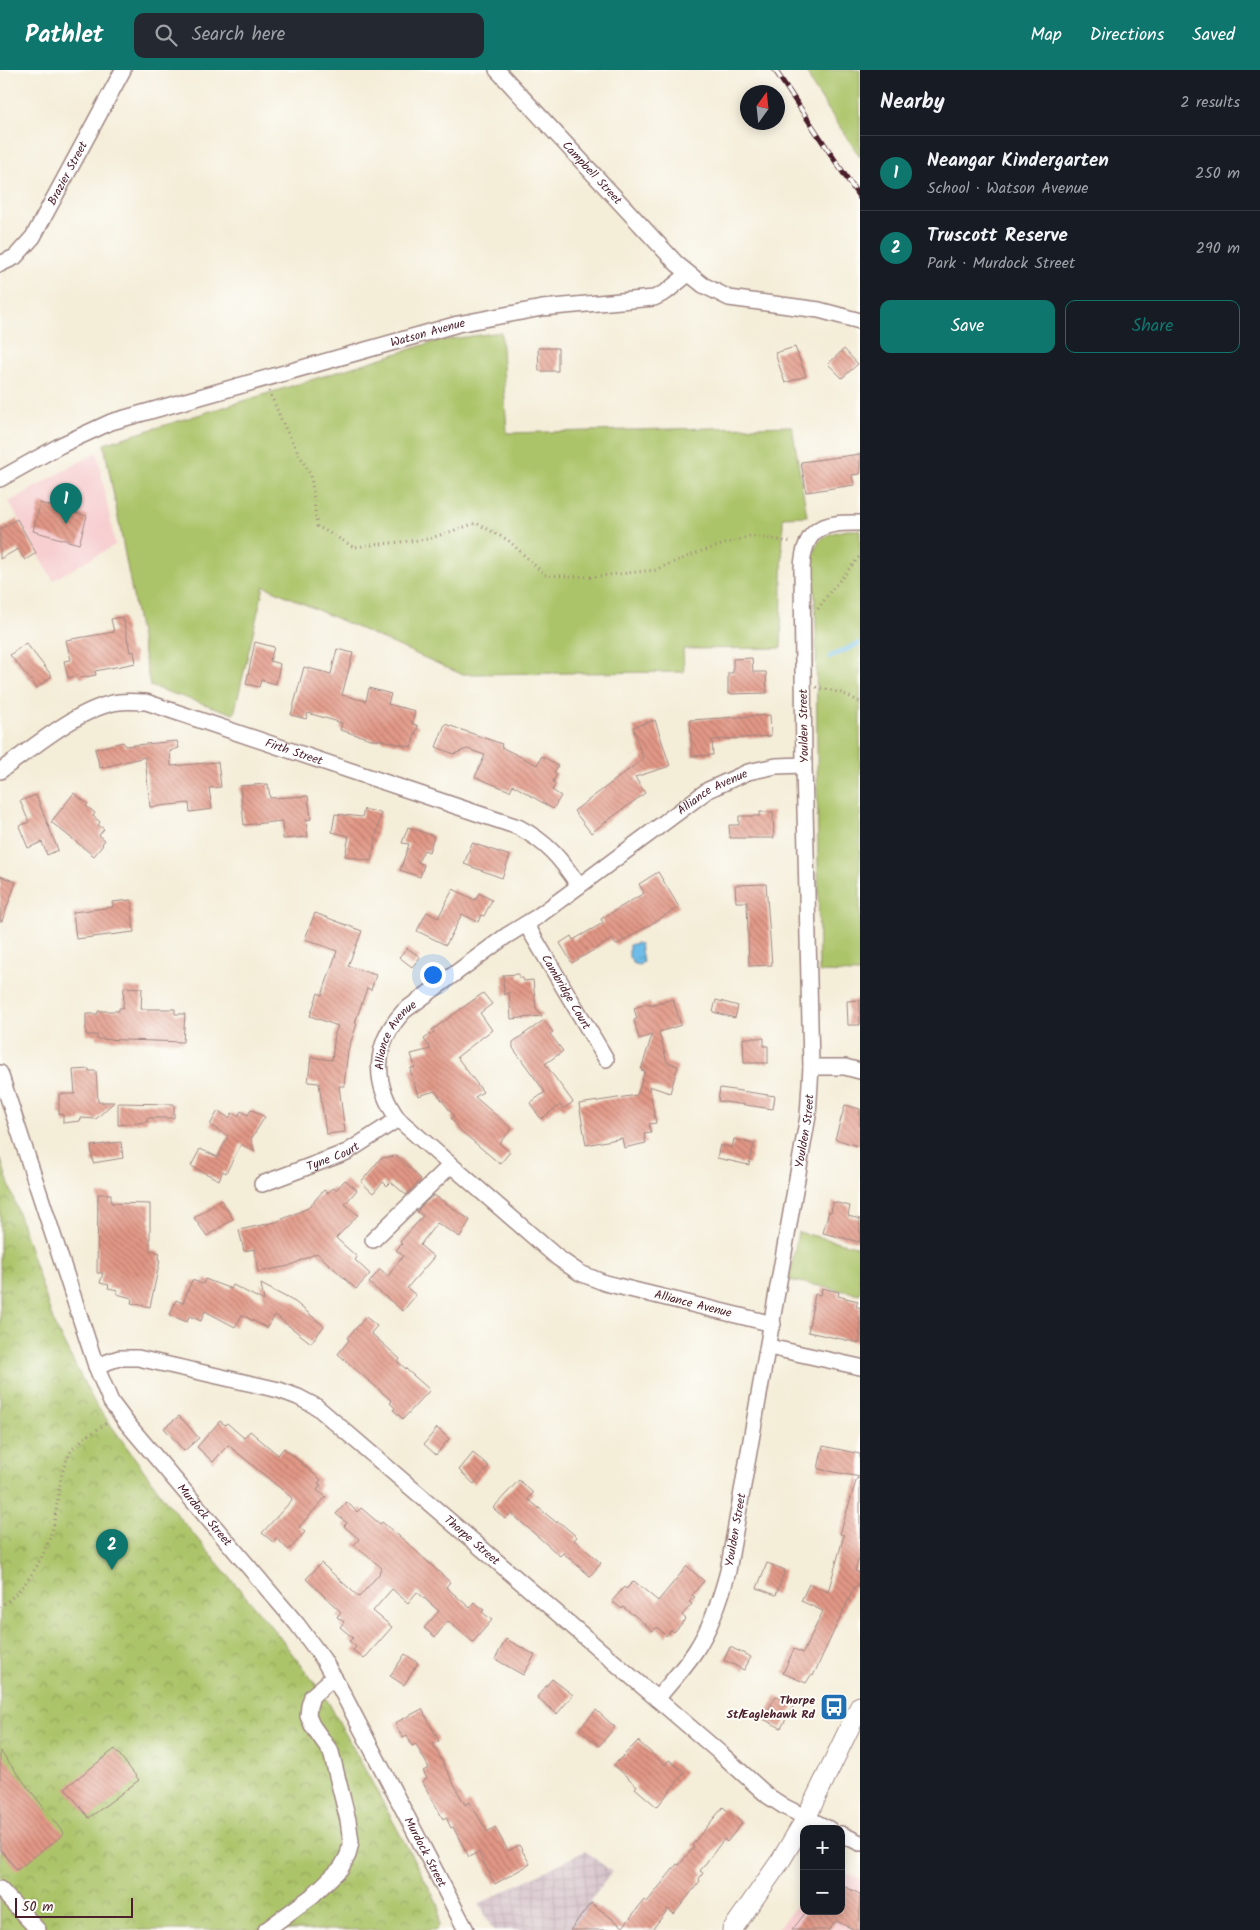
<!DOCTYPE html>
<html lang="en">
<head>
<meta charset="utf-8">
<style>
	:root { --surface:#171b24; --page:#242831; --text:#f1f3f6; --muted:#9ea1a6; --line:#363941; --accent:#0f766e }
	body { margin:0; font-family:Kalam,sans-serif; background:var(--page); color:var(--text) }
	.controls { position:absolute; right:15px; bottom:15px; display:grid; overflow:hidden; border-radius:10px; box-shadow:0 2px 12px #0003 }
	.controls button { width:45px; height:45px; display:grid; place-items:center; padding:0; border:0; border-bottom:1px solid var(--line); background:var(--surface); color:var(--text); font:25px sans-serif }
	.compass { position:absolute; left:740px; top:15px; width:45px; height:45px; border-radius:50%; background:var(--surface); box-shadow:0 2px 12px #0003; rotate:15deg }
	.scale { position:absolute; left:15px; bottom:12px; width:118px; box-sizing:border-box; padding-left:5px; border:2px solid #4a1f2b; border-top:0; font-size:14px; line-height:18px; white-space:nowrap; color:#4a1f2b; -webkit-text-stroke:4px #fdfcf7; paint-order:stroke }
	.you { position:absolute; left:432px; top:904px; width:18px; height:18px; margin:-12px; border:4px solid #fff; border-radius:50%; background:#1a73e8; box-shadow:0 0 0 8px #1a73e833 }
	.badge { display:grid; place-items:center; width:32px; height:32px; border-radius:50%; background:var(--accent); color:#fff; font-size:16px; font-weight:700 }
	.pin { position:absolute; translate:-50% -41px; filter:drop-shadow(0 1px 2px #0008) }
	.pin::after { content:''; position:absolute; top:26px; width:18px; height:15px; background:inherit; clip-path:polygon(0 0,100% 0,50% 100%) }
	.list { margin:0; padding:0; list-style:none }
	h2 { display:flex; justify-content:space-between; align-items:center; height:65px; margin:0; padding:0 20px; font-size:21px }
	h2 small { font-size:16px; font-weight:400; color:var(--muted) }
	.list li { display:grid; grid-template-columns:32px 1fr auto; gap:15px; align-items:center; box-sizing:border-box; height:75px; padding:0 20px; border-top:1px solid var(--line) }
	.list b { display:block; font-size:19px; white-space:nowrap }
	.list p { margin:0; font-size:16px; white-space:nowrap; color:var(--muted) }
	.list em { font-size:16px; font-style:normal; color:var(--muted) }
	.actions { display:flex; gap:10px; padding:15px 20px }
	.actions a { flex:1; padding:11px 0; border:1px solid var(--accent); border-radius:10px; text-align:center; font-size:18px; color:var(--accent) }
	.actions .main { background:var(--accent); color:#fff }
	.icon { flex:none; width:28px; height:28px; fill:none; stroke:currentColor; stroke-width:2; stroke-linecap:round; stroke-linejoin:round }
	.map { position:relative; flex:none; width:860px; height:1860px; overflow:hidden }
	header { display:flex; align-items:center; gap:30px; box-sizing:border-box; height:70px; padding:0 25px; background:var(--accent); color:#fff }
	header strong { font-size:24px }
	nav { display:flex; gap:28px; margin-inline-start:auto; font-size:18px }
	.search { width:350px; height:45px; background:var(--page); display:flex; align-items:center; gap:12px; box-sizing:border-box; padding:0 18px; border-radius:10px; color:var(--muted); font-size:19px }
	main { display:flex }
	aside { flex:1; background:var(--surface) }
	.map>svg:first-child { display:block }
	.built { fill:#f7cfd1 }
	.industrial { fill:url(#industrial-grid) }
	.green { fill:#acc469; stroke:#7b724a }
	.park { fill:url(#park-crowns); stroke:#7b724a }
	.water { fill:url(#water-ripples); stroke:#5c6e8a }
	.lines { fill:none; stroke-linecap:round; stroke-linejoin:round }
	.stream { stroke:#6dbde8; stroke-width:5 }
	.building { fill:url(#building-back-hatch) }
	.minor-casing { stroke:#9f8682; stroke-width:18 }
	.major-casing { stroke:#9f8682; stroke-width:21 }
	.path { stroke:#9f8682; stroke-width:3; stroke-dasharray:1 4; stroke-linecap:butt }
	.minor { stroke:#fff; stroke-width:15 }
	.major { stroke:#fff; stroke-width:19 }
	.rail-casing { stroke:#4a1f2b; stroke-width:5.5 }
	.rail { stroke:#fdfcf7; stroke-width:4; stroke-dasharray:11; stroke-linecap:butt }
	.labels { text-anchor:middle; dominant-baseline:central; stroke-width:4; stroke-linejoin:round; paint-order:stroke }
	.street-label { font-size:12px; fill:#4a1f2b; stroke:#fdfcf7 }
	.poi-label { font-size:12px; font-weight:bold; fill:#4a1f2b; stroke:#fdfcf7; text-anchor:end }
</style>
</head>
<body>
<header>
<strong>Pathlet</strong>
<div class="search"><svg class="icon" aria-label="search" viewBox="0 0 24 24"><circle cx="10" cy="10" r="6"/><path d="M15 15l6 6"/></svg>Search here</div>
<nav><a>Map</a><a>Directions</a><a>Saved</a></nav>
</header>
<main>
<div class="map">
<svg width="860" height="1860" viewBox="0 0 860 1860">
	<defs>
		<pattern id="industrial-grid" width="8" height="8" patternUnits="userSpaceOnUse" patternTransform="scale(1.25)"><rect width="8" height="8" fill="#d2bdc6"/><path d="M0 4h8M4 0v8" fill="none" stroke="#b6a2aa"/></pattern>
		<pattern id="park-crowns" width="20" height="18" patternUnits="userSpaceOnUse" patternTransform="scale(1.25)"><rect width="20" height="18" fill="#acc469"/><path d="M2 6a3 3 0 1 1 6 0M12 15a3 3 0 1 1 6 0" fill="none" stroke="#8e9f57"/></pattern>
		<pattern id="water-ripples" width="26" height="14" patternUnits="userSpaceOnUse" patternTransform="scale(1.25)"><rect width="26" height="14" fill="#6dbde8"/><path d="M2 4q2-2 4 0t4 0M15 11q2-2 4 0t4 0" fill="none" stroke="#5c99bc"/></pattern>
		<pattern id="building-back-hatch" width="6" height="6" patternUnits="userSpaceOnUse" patternTransform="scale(1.25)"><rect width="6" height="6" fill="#e29886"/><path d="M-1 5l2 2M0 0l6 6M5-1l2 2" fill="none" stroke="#b97b6e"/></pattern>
	</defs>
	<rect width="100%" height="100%" fill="#fdfcf7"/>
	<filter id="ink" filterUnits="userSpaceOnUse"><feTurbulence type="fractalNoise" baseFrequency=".02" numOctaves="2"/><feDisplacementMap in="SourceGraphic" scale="10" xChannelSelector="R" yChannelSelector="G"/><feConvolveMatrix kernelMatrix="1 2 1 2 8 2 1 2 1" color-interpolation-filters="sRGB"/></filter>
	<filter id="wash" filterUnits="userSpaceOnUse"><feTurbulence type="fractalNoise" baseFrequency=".0096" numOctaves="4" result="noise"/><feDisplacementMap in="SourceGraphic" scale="20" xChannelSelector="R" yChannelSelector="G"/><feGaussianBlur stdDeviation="1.12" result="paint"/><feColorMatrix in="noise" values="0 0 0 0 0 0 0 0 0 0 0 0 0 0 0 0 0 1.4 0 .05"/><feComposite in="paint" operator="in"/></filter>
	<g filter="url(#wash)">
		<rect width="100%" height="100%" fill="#f4edd8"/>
		<!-- built -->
		<path class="built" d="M97 382 115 475 53 510 9 432Z
			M841 1800 860 1809V1860H777L804 1825V1841H841Z"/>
		<!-- industrial -->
		<path class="industrial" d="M585 1781 612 1802 590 1831 628 1860H493L479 1834Z"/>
		<!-- green -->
		<path class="green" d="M806 0H860V87L814 18Z
			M501 262 507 363 792 356 807 446 783 447 781 578 683 579 684 602 461 604 264 516 234 644 150 616 104 374 437 271Z
			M847 460H860V903L819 902 816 558 813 485C819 465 828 464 847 460Z
			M798 1162 860 1177V1224L789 1210Z"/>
		<!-- park -->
		<path class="park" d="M0 1087 55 1256 94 1332 169 1435 278 1565 326 1628 439 1836V1856L436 1860H0Z"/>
		<!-- water -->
		<path class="water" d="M637 873 640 874 643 892 639 895 634 894 629 887V875Z"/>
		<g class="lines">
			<!-- stream -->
			<path class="stream" d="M830 587 860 573"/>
		</g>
		<g id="blocks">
			<!-- building -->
			<path class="building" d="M795 277 806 306 785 313 775 283Z
				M538 278H558V301H539Z
				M844 279 858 294 842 308 828 294Z
				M860 384V404L852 405 854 415 806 422 801 392Z
				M40 433 87 446 79 474 33 461Z
				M17 449 36 483 25 490 18 479 0 489V459Z
				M123 547 130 582 134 581 136 593 95 601 96 605 80 608 79 605 68 608 64 591 71 590 66 570 114 562 111 549Z
				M255 572 274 577 270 591 280 594 276 614 261 610 259 617 246 614Z
				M26 573 52 606 37 618 10 585Z
				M337 579 353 583 342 625 366 631 369 618 391 624 388 634 415 641 412 653 418 656 411 677 378 669V671L340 660 342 653 308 643 306 649 291 645 304 597 331 604Z
				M752 588 753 602H766L767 623 728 624V603H733V589Z
				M770 645 771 666 712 670 713 685 692 686 690 650Z
				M655 650 670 696 635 707 645 723 591 763 574 741 643 689 633 657Z
				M445 654 502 674 501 677 537 695 542 686 558 696 554 702 557 704 553 712 556 714 552 720 561 726 553 739 513 715 510 721 475 707 485 685 467 679 454 684 436 677Z
				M177 671 179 678 170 681 171 696 218 692 221 717 209 718 212 739 190 742 189 733 150 737 145 687 100 698 95 679 123 672 125 676Z
				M268 714 270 728 308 726 311 749 306 750 308 767 283 769 282 751 244 755 240 716Z
				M74 723 88 734 86 736 95 743 93 746 100 752 98 755 104 759 99 765 105 770 102 774 103 775 94 786 51 752Z
				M36 725 58 780 47 785 42 772 28 778 19 756 29 752 20 731Z
				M364 739 381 743 371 791 345 786 349 766 332 762 335 744 362 747Z
				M760 742H773L774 768H730L729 755H739V746H760Z
				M408 757 434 766 429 782 424 780 418 792 424 795 420 807 400 800 409 774 402 773Z
				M472 773 510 786 502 808 464 794Z
				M658 802 679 837 616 875 612 869 572 893 560 873 571 866 573 870 603 853 601 849 644 823 639 814Z
				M0 806 16 812 2 851H0Z
				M766 814 772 895 749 896 747 832H736L735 815Z
				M453 819 475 830 479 823 492 830 484 846 481 845 478 852 462 844 446 875 417 861 427 842 438 848Z
				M131 830 134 862 76 869 73 842 113 837 112 832Z
				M315 843 362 861 348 896 376 905 371 920 367 918 355 953 357 954 348 980 344 1016H339L345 1062 326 1064 319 1013 308 1012 311 987 332 990 335 963 338 956 310 946 318 923 322 925 337 881 305 869Z
				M407 878 420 887 412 897 399 887Z
				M519 904V908H523L524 911 533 910 536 938 542 946 511 949 509 922 504 925 503 905Z
				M124 917 142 918 141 939H175V944H185L183 972 97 969V965H86V944H98V941H119V938H123Z
				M483 923 492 934 480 943 492 960 457 987 483 1022 475 1027 512 1059 499 1073 510 1082 500 1094 461 1061 451 1048 454 1046 435 1021 418 1026 410 999 415 997 411 984 431 979 424 969 434 962 432 960Z
				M673 929 681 955 659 962 667 992 678 996 670 1023 649 1016 656 1053 649 1054 651 1063 644 1064 646 1073 624 1078 622 1068 586 1075 579 1034 637 1025 645 1001 641 1000 652 965 639 969 634 950 637 949 634 938 650 933 651 936Z
				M716 930 738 936 735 948 713 942Z
				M860 930V955H848L847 931Z
				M544 950 553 962 550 964 563 981 545 994 573 1032 563 1039 560 1035 541 1049 530 1033 545 1022 513 978V972Z
				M743 968H764V976H768V993H744Z
				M89 999V1001H96L98 1032H114L96 1049 81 1048 80 1051 63 1053V1045L59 1044V1024H75L73 1000Z
				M720 1018 775 1026 773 1039 718 1031Z
				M118 1033 174 1034V1048H147V1052L118 1055Z
				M845 1035 860 1039V1067L858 1076 835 1069Z
				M251 1039 265 1047 251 1069 255 1082 241 1074 226 1103 223 1101 219 1110 191 1096 200 1079 218 1087 228 1066 210 1055 218 1041 229 1048 232 1043 238 1046 241 1041 248 1045Z
				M734 1069 754 1074 749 1095 717 1088 720 1075 732 1078Z
				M121 1072 123 1088 93 1093 91 1076Z
				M397 1086 421 1109 406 1125 391 1112 387 1116 383 1112 373 1123 361 1112 381 1088Z
				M345 1110 357 1120 345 1134 358 1145 336 1168 357 1187 355 1190 370 1204 356 1219 317 1183 289 1196 258 1202 254 1179 244 1181 239 1160 276 1152 308 1138 324 1120 328 1123 333 1118 336 1120Z
				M98 1124H111V1133L150 1134V1180L160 1183 158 1190H160L150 1237 131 1233 132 1228 117 1224 118 1220 108 1218 109 1215 100 1213 103 1203H97Z
				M434 1125 470 1150 460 1167 437 1153 420 1175 434 1187 407 1218 416 1225 403 1241 369 1213 380 1199 388 1206 403 1186 396 1180 402 1174 400 1172 423 1146 417 1142 420 1137Z
				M221 1130 233 1149 207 1166 194 1148Z
				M833 1132 850 1136 848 1146 860 1149V1172L823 1163 829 1141 831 1142Z
				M205 1209 231 1219 233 1215 264 1231 261 1214 295 1232 324 1256 311 1273 275 1245 267 1258 242 1245 235 1257 205 1241 201 1251 189 1246 187 1252 170 1245 176 1230 183 1233 192 1210 203 1214Z
				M822 1218 839 1222 838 1226 858 1231 856 1237H860V1273L808 1262 815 1224 821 1225Z
				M366 1247 377 1256 371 1263 400 1289 398 1292 430 1320 403 1349 393 1340 395 1338 390 1333 392 1331 338 1284 349 1270 347 1268Z
				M179 1346 199 1368 184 1381 164 1358Z
				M220 1351 225 1355 227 1353 244 1368 250 1361 278 1385 284 1378 321 1410 318 1413 321 1415 317 1420 326 1427 299 1457 305 1462 289 1480 276 1468 273 1472 262 1463 292 1430 291 1427 228 1375 213 1392 197 1377Z
				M437 1358 449 1369 436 1385 424 1374Z
				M823 1376 860 1384V1407L818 1399Z
				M473 1383 489 1396 474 1414 459 1400Z
				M857 1408 860 1409V1485L855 1501 860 1503V1509L858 1517 855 1516 813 1606 811 1605 806 1613 783 1603 794 1579 803 1583 823 1541 801 1531 809 1514 828 1522 844 1465 840 1464Z
				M519 1410 533 1423 528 1429 557 1453 558 1451 577 1467 574 1470 601 1493 590 1506 563 1483 560 1486 511 1443 505 1449 493 1438Z
				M347 1432 357 1442 361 1438 380 1454 382 1452 405 1471 450 1512 446 1517 470 1538 474 1532 484 1540 482 1542 492 1550 473 1572 448 1551 435 1567 424 1558 439 1541 417 1522 408 1533 392 1519 373 1541 392 1557 364 1589 353 1580 356 1577 349 1571 353 1568 340 1557 344 1552 337 1547 341 1542 306 1509 321 1493 359 1527 380 1503 379 1502 382 1498 354 1475 359 1469 344 1456 347 1453 336 1444Z
				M767 1493 785 1500 776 1525 757 1518Z
				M687 1496 704 1511 692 1525 695 1527 689 1532 692 1534 682 1545 686 1549 674 1562 671 1560 666 1566 657 1557 653 1561 633 1544V1545L623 1537 622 1539 612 1531 624 1517 626 1519 634 1511 658 1531Z
				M506 1569 535 1585 523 1605 495 1589Z
				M730 1577 751 1587 744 1600 724 1590Z
				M405 1584 418 1593 404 1615 390 1606Z
				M552 1609 573 1625 557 1644 537 1627Z
				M776 1626 794 1635 781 1658 763 1649Z
				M422 1639 439 1671 433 1674 465 1735 470 1732 487 1762 495 1757 508 1781 519 1775 530 1794 495 1814 478 1782 469 1787 453 1757 451 1758 446 1747 443 1749 422 1711 427 1708 423 1701 429 1698 416 1674 412 1676 407 1665 403 1668 395 1653Z
				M596 1640 615 1657 599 1676 579 1659Z
				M638 1671 665 1695 669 1690 685 1702 657 1737 635 1718 637 1716 614 1695Z
				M115 1679 139 1710 89 1748 65 1718Z
				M0 1681 64 1764 17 1800 0 1779Z
				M723 1737 742 1753 727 1772 724 1769 700 1801 703 1803 699 1809 700 1811 674 1844 668 1839 652 1860H570L591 1833 623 1857 644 1830 647 1832 677 1794 679 1795 694 1777 692 1775Z
				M841 1815 860 1824V1860H855L836 1851 829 1860H792L807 1841H841Z"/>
		</g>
	</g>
	<g filter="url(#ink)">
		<use href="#blocks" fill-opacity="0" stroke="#9f8682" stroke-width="1"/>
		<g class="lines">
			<defs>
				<g id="minor">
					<path id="s1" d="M497 0 677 194 703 215 729 228 819 240 860 251"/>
					<path id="s2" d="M0 194 15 187 33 167 123 0"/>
					<path id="s3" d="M0 409 61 375 111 352 458 254 542 238 654 228 666 222 688 204"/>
					<path id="s4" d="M0 701C33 678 80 637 119 632 128 631 138 632 146 632L518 757C547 772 561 789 579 816"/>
					<path id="s5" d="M526 854 606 989"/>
					<path d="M811 997H845L860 1001"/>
					<path id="s6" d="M0 1003 96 1296 111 1332 126 1352 297 1554 323 1589 341 1620 466 1860"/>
					<path id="s7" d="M262 1114 347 1082 398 1049"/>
					<path d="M373 1170 451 1095"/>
					<path id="s8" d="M773 1254 605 1213 580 1203 558 1188 398 1049C372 1013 373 974 404 941L506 866 537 847 579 816 708 720 748 702 776 696 804 695"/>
					<path d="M769 1277 860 1297"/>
					<path id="s9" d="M96 1296 119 1288H138L279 1320 298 1327 317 1337 719 1682 768 1726 785 1737 829 1759"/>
					<path id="s10" d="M657 1629C670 1613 685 1597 696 1580 712 1555 721 1528 728 1501L808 1046 811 997 804 695 802 498C804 457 823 452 860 453"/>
					<path d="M841 1764 860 1773"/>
					<path d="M0 1819 38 1860"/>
					<path d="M266 1860 312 1826 341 1798 348 1785 351 1772 348 1750 331 1682 312 1655 308 1646 309 1636 312 1626 334 1607"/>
				</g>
				<path id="major" d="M732 1860 781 1790 806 1748 860 1636"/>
			</defs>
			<!-- minor casing -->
			<use href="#minor" class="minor-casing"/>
			<!-- major casing -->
			<use href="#major" class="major-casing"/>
			<!-- path -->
			<path class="path" d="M269 321 286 360 311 406 317 456 354 477 428 469 476 453 508 470 545 505 590 507 655 500 702 481 750 466 792 472
				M818 539 830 522 860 486
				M816 617 842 623 860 632
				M0 1537C29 1517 49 1481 55 1447 59 1425 59 1403 70 1383 79 1368 95 1363 108 1351"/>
			<!-- minor -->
			<use href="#minor" class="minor"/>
			<!-- major -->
			<use href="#major" class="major"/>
			<defs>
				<path id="rail" d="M775 0 860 128"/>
			</defs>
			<!-- rail casing -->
			<use href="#rail" class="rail-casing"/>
			<!-- rail -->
			<use href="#rail" class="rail"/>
		</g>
	</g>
	<!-- icons -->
	<defs>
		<symbol id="bus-square" viewBox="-11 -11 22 22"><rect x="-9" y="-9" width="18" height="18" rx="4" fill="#1f6fb2" stroke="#fdfcf7"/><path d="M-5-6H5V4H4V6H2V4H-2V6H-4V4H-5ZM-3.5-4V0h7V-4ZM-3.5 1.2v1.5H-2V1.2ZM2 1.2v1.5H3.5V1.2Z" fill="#fff"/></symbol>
	</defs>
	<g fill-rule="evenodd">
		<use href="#bus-square" x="818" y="1621" width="32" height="32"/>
	</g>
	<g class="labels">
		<!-- street labels -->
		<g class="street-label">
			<text stroke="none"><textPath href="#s1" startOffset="140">Campbell Street</textPath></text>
			<text stroke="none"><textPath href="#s2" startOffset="116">Brazier Street</textPath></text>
			<text stroke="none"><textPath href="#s3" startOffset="454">Watson Avenue</textPath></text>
			<text transform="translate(804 656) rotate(-91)">Youlden Street</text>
			<text stroke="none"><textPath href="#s4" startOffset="322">Firth Street</textPath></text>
			<text stroke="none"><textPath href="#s8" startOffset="936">Alliance Avenue</textPath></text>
			<text stroke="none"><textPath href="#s5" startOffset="79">Cambridge Court</textPath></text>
			<text stroke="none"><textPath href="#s8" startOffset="531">Alliance Avenue</textPath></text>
			<text stroke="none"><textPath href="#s10" startOffset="595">Youlden Street</textPath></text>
			<text stroke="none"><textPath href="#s7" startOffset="76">Tyne Court</textPath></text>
			<text transform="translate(693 1234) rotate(14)">Alliance Avenue</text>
			<text stroke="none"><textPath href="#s6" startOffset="494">Murdock Street</textPath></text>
			<text stroke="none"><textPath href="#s10" startOffset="190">Youlden Street</textPath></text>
			<text stroke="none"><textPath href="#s9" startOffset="434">Thorpe Street</textPath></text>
			<text stroke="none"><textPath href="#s6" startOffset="899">Murdock Street</textPath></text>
		</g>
		<!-- poi labels -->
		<g class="poi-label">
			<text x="815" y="1630">Thorpe<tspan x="815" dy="14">St/Eaglehawk Rd</tspan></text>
		</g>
	</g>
</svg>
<div class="controls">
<button>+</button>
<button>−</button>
</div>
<svg class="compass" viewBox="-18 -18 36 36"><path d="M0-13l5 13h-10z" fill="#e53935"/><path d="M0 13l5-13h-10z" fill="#9ea1a6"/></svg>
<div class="scale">50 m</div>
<div class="you"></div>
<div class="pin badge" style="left:66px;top:454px">1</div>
<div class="pin badge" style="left:112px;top:1500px">2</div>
</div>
<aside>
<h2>Nearby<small>2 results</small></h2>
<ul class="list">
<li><span class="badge">1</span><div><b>Neangar Kindergarten</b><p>School · Watson Avenue</p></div><em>250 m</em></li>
<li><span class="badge">2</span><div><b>Truscott Reserve</b><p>Park · Murdock Street</p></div><em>290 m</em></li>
</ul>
<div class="actions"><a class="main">Save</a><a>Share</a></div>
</aside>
</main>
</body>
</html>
